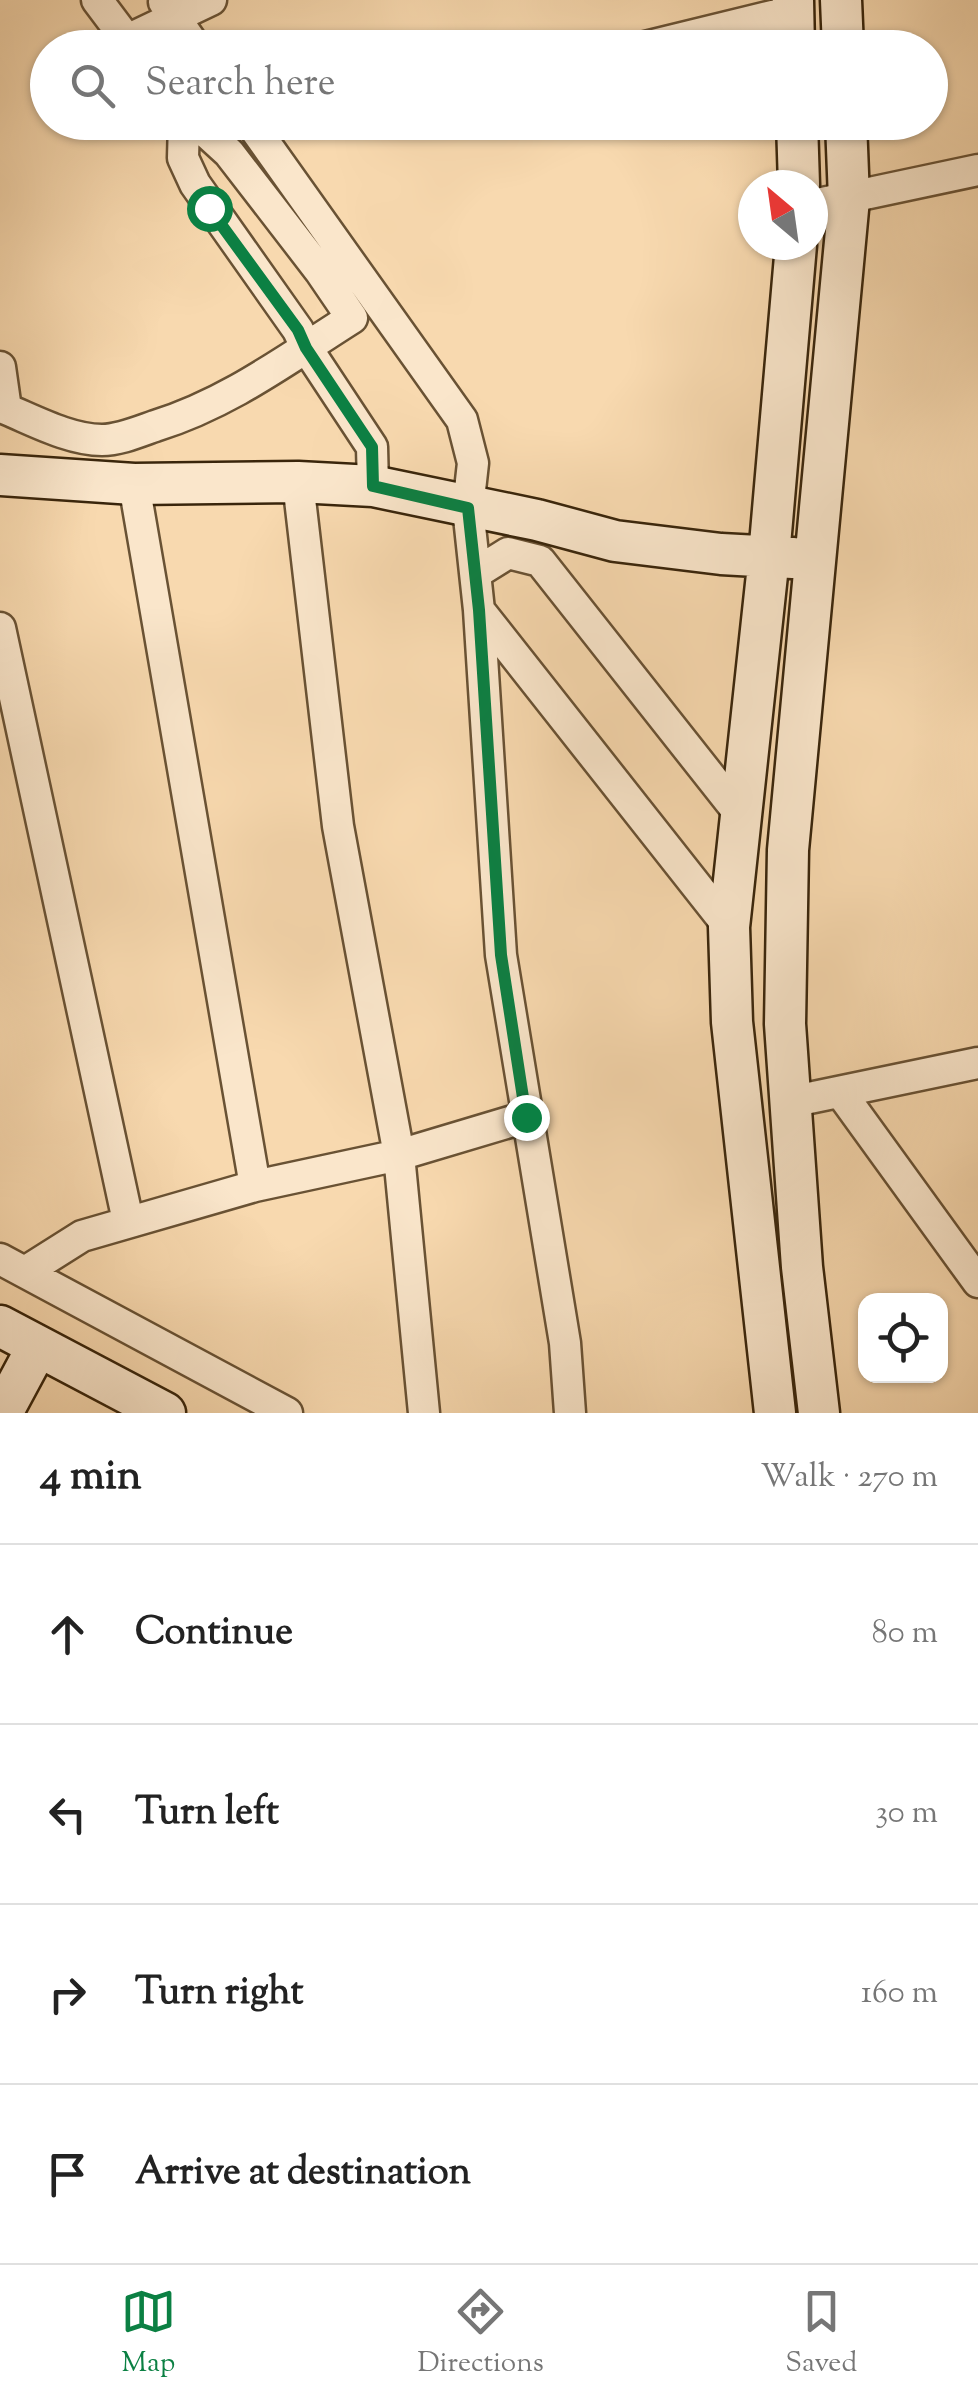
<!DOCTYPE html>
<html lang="en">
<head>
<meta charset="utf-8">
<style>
	:root { --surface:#fff; --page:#f6f6f6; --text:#222; --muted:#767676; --line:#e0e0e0; --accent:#0b8043 }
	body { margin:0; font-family:"Sorts Mill Goudy",serif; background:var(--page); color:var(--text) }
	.controls { position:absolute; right:30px; bottom:30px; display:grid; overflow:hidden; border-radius:20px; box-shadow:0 2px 8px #0004 }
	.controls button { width:90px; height:90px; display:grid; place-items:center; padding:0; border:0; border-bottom:2px solid var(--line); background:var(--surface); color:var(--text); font:50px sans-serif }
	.compass { position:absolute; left:738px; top:170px; width:90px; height:90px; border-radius:50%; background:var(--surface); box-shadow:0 2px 8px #0004; rotate:331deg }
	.stop { position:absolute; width:30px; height:30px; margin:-22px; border:8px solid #0b8043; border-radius:50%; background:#fff }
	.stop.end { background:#0b8043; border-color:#fff; box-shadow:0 2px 10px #0008 }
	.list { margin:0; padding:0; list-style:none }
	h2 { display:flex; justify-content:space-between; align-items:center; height:130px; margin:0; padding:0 40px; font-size:42px }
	h2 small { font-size:32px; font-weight:400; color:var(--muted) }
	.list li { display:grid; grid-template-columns:65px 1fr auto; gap:30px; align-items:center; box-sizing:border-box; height:180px; padding:0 40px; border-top:2px solid var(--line) }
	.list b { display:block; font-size:38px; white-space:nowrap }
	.list em { font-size:32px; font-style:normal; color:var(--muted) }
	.icon { flex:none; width:55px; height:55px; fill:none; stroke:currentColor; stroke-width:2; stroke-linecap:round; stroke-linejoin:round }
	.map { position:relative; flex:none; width:978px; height:1413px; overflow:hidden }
	.search { position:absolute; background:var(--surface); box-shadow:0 2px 8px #0004; left:30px; right:30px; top:30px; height:110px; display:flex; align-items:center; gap:25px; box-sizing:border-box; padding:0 35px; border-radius:55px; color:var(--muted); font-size:38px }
	.sheet { height:850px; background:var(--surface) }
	nav { display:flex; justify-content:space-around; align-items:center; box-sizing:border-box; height:140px; border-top:2px solid var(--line); background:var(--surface); font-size:28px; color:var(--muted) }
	nav a { display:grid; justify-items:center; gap:5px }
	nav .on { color:var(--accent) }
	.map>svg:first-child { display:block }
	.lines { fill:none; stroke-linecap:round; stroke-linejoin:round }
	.street-casing { stroke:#695234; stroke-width:35 }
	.secondary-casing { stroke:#39250b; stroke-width:45 }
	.street { stroke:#fae6cb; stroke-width:30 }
	.secondary { stroke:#fae6cb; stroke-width:40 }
	.route { stroke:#0b8043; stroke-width:12 }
</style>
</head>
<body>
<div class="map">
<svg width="978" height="1413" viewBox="0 0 978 1413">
	<rect width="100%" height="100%" fill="#f8d9af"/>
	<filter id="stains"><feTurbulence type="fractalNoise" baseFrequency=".002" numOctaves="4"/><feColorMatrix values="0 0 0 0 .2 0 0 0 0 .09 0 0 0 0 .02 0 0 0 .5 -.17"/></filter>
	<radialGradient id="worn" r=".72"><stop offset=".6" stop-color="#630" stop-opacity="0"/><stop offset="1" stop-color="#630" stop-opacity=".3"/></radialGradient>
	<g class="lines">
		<defs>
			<path id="street" d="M97 0 133 48
				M164 2 196 48
				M127 40 211 0
				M641 48 793 11
				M184 122 183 158 195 184 298 330 306 347 372 447 373 486
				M250 122 462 420 473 463 468 508 479 610 501 955 565 1343 570 1413
				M813 205 978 170
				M0 367 6 409C35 421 70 440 102 440 119 440 138 432 155 426 229 403 287 359 352 318L320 271 229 153 206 132 187 122
				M298 482 338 826 399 1155 424 1413
				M134 484 255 1186 399 1155 526 1117
				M476 573 508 553 540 561 739 813
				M479 610 729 927
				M0 628 128 1221
				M841 1093 978 1282
				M790 1102 978 1063
				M0 1259 287 1413
				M25 1272 82 1236 255 1186"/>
			<path id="secondary" d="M793 0 794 48
				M841 0 843 48
				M797 122 799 185
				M0 475 134 484 298 482 373 486 537 520 615 541 721 554 793 558
				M0 1326 165 1413
				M2 1413 38 1346
				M775 1413 732 1022 729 927 769 556 796 245
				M819 1413 802 1267 785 1024 788 850 849 199 846 122"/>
		</defs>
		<!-- street casing -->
		<use href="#street" class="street-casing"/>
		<!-- secondary casing -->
		<use href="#secondary" class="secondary-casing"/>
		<!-- street -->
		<use href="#street" class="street"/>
		<!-- secondary -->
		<use href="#secondary" class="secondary"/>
	</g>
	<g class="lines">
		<!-- route -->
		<path class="route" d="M209 208 298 330 306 348 372 447 373 486 468 508 479 610 501 955 526 1117"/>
	</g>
	<rect width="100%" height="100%" filter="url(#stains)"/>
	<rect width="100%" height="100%" fill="url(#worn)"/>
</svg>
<div class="controls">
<button><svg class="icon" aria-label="locate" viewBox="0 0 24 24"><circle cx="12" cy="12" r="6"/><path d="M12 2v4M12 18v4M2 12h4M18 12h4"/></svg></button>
</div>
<svg class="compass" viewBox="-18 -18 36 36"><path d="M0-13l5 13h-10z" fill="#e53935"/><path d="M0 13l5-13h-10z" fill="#767676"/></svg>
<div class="stop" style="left:209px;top:208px"></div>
<div class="stop end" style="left:526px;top:1117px"></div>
<div class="search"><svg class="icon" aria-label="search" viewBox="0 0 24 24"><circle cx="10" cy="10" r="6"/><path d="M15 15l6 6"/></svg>Search here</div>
</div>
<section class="sheet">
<h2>4 min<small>Walk · 270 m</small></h2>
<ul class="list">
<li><svg class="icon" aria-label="ahead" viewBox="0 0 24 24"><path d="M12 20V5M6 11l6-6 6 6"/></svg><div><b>Continue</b></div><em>80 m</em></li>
<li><svg class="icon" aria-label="left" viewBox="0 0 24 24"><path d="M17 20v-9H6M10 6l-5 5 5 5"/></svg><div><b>Turn left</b></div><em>30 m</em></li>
<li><svg class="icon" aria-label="right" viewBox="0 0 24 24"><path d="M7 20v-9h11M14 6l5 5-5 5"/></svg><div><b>Turn right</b></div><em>160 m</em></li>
<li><svg class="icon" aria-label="arrive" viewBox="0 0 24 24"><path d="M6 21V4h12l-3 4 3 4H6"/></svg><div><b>Arrive at destination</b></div></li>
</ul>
</section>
<nav>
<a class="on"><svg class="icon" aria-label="map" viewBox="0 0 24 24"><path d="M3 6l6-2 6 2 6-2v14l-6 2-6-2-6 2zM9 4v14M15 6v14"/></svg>Map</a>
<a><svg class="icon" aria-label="directions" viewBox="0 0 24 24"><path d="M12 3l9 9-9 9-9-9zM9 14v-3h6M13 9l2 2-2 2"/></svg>Directions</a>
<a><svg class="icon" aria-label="saved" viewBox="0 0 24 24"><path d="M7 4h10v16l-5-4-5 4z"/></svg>Saved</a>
</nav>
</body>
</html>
